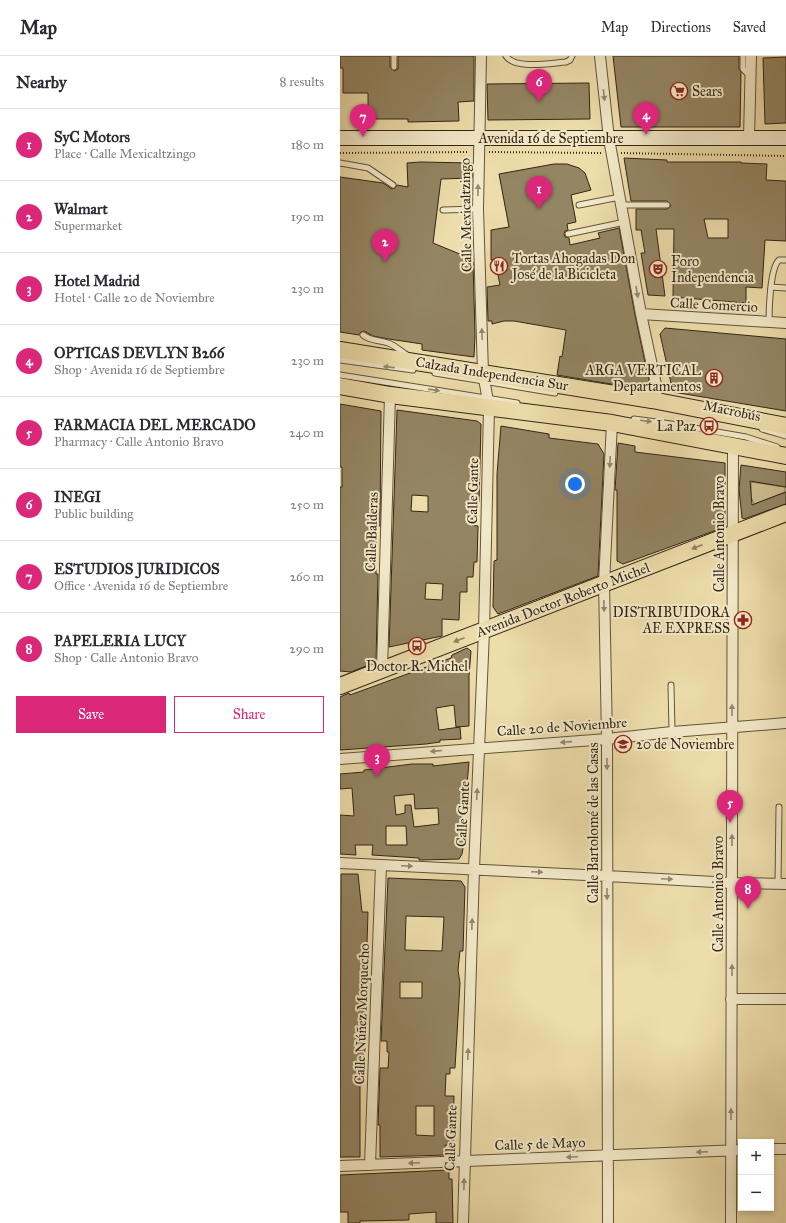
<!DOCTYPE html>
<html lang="en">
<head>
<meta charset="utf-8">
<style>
	:root { --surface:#fff; --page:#f7f7f7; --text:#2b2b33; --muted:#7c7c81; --line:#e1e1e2; --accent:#db2777 }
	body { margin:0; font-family:"IM FELL Great Primer",serif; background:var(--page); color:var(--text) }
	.controls { position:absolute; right:12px; bottom:12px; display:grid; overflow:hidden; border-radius:0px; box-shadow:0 2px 6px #0003 }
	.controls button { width:36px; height:36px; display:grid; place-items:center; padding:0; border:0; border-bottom:1px solid var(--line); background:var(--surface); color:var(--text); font:20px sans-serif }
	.you { position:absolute; left:235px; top:428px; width:14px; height:14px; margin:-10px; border:3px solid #fff; border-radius:50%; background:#1a73e8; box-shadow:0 0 0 6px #1a73e833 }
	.badge { display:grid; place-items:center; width:26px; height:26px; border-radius:50%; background:var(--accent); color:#fff; font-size:13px; font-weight:700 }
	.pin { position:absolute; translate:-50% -33px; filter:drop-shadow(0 1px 2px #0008) }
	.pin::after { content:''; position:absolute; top:21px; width:14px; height:12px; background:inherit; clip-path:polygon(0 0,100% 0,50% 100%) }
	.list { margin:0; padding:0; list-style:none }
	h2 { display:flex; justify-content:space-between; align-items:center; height:52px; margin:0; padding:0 16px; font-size:17px }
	h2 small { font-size:13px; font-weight:400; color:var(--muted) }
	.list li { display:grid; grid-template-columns:26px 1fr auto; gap:12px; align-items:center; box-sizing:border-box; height:72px; padding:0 16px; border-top:1px solid var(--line) }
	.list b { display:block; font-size:15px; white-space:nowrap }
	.list p { margin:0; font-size:13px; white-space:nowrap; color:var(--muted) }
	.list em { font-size:13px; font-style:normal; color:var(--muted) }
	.actions { display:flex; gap:8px; padding:12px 16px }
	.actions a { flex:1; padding:9px 0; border:1px solid var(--accent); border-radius:0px; text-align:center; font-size:14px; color:var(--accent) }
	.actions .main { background:var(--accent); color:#fff }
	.map { position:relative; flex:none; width:446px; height:1167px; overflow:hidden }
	header { display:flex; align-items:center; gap:24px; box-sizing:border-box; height:56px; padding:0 20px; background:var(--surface); border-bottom:1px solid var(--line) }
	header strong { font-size:19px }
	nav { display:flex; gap:22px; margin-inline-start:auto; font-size:14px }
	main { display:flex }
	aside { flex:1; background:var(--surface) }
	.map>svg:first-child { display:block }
	.green { fill:#cdbe91; stroke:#807254 }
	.building { fill:#948563; stroke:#332516; fill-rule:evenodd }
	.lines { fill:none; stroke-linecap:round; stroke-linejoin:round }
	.lane-casing { stroke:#62533b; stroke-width:7 }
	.street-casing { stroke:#62533b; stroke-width:12 }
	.secondary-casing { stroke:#332516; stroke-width:16 }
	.primary-casing { stroke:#332516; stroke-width:18 }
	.path { stroke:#332516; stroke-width:2; stroke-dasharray:1 2; stroke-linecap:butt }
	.lane { stroke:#f3e9c8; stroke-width:5 }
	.street { stroke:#f3e9c8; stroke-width:10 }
	.secondary { stroke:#f3e9c8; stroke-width:14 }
	.primary { stroke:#edddaa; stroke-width:16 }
	.oneway { fill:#93876f }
	.oneway2 { fill:#908160 }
	.labels { text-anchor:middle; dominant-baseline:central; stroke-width:4; stroke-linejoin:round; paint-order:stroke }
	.poi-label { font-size:14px; fill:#332516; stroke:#f3e9c8; text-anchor:start }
	.street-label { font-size:14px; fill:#332516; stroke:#f3e9c8 }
</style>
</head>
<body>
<header>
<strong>Map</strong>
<nav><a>Map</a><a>Directions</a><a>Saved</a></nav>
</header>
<main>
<aside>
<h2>Nearby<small>8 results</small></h2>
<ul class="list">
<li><span class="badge">1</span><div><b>SyC Motors</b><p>Place · Calle Mexicaltzingo</p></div><em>180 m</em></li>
<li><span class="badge">2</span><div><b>Walmart</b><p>Supermarket</p></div><em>190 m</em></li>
<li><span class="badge">3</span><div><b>Hotel Madrid</b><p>Hotel · Calle 20 de Noviembre</p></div><em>230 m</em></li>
<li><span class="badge">4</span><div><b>OPTICAS DEVLYN B266</b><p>Shop · Avenida 16 de Septiembre</p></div><em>230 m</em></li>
<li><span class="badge">5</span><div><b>FARMACIA DEL MERCADO</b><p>Pharmacy · Calle Antonio Bravo</p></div><em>240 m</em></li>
<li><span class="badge">6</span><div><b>INEGI</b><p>Public building</p></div><em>250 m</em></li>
<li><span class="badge">7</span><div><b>ESTUDIOS JURIDICOS</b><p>Office · Avenida 16 de Septiembre</p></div><em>260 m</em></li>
<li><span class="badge">8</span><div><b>PAPELERIA LUCY</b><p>Shop · Calle Antonio Bravo</p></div><em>290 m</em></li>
</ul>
<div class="actions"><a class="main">Save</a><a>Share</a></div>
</aside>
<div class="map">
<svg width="446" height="1167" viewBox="0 0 446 1167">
	<rect width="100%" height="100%" fill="#edddaa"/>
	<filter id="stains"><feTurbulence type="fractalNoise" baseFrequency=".005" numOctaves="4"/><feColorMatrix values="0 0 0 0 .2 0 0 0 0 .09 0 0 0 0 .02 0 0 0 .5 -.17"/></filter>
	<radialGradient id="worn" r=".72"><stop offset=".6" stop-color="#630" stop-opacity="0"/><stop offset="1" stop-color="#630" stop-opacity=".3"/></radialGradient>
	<!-- green -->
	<path class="green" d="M411 426 445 431V436L414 448 411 441Z"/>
	<!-- building -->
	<path class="building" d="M0 0H50V11L54 15 58 13V0H134V45L118 46 119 65 68 66V63H28V37H3V12H0Z
		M273 0H399V13L401 16 400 71H281Z
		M446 1V67L425 68 423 2Z
		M249 27 250 63 148 64 147 28Z
		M284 102 327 104V106H401V107L427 108 426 124 446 125V185L425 184 422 232 406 231V247L333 241 334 173H316L325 240 308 239 301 197H305L301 174H296V153H327L330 151 331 149 327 145H291ZM364 163H388V182H368Z
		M80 106 132 107V122L101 123 93 187 127 201 124 206H133L135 280 134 301 82 294V288L49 283 33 280 24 275 21 276 19 279 0 276V121L43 127 52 133 55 132 57 129 68 131 67 107Z
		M214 108H227L239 112 245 117 251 134 231 139 236 166 227 168 228 174 225 175 224 178 225 181 229 182 230 189 260 182 258 177 279 172 295 259 310 330 307 334 217 319 220 300 222 301 226 274 174 265H164L152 268V265H148L147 231 160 229 155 204H151V174L169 171 159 118Z
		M325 272 446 283V355L333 336 320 278Z
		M0 348 41 355 40 470H36V518H38L36 606 11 616 0 615V431H2V411H0Z
		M57 354 137 365 141 368 139 446H133L132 469 138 470 137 506H134L133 521H127V536H120L119 564 102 563V580L49 591ZM72 439 88 440V456L71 455ZM86 527 103 528 102 544 85 543Z
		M161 370 209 378V382L258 388 264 398 258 520 158 558 153 551 154 505 157 504V418Z
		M278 387 295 390V396L385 407V471L283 508 277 505V434H275Z
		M401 409 446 416V431L410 425 412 449 446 436V448L404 463 402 462 399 433Z
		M127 592 131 595 129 620V670L116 671 114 649 96 652 99 674 120 671 121 683 100 684V686L86 688 0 694V641L9 637 10 639 111 602 112 599Z
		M129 706 125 751 120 752 124 786 122 798 119 803 82 804H79V802L32 799 33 789H15L16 799 0 798V759L14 760 12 732 0 733V718L24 716V714L72 708H93V710ZM74 738 75 753 98 752 99 768 74 771 71 749H65V757L56 759 54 740ZM46 770H66L67 789H46Z
		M1 818H18L22 856H28L23 1013H20V1101H0Z
		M48 822 121 825 125 831 123 895H120L118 914 120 927 115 1012H110V1018H106L105 1040H114L113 1089H105V1099L40 1101V1069H38L40 1012H48L49 996H47V985H41ZM66 860 104 861 102 895 65 894ZM60 926H82V942H60ZM76 1050H94V1080L76 1079Z
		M109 1114V1123H112L113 1167H96V1156L69 1158V1164L20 1165V1167H8V1156H0V1119Z"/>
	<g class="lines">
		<defs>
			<path id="lane" d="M54 0V11
				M166 0C175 14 211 7 226 6L230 4 232 0
				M403 0V13L410 20
				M0 107 28 112 53 129
				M239 149 280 141
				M281 149H327
				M103 154 138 153
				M228 178 285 166
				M431 231 446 232
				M429 266C429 253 430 212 439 204H446
				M23 279C30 285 40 284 48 287 55 289 60 295 67 299
				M0 304 73 314
				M95 317 215 337
				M0 319 177 347
				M294 363 331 368 406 381 437 391
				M422 373 446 380
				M331 629 332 676
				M438 828 439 751"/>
			<path id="street" d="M260 0 269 83 301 258 317 333 316 339 312 344
				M409 82 411 0
				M301 258 446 267
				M42 614 50 339
				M0 703 267 683 332 676 446 667
				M0 807 267 820 392 827 446 828
				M391 943H446
				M431 1093H446
				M30 1109 41 809
				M0 1110 401 1094
				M123 1167 134 813 144 575 149 351 143 317 138 153 141 0
				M268 1167 267 683 264 527 272 367
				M391 1167 393 390"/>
			<path id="secondary" d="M0 82H446"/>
			<path id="primary" d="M0 294 312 344 446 370
				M0 330 50 339 272 367 446 400
				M0 630 446 457"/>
		</defs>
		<!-- lane casing -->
		<use href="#lane" class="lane-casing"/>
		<!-- street casing -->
		<use href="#street" class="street-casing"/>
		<!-- secondary casing -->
		<use href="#secondary" class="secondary-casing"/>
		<!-- primary casing -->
		<use href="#primary" class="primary-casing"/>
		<!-- path -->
		<path class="path" d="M149 96 263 97
			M0 97 129 96
			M281 97 446 100"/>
		<!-- lane -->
		<use href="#lane" class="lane"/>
		<!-- street -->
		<use href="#street" class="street"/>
		<!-- secondary -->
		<use href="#secondary" class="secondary"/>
		<!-- primary -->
		<use href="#primary" class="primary"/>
	</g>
	<!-- one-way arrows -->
	<defs><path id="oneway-solid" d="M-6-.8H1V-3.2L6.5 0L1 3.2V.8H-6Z"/></defs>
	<g class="oneway">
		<use href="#oneway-solid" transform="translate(264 39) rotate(83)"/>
		<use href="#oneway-solid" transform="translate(138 134) rotate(-89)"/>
		<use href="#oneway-solid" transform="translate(297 236) rotate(80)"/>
		<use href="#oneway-solid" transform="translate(142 278) rotate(-92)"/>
		<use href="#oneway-solid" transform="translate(49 311) rotate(-173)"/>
		<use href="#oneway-solid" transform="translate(94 334) rotate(8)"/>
		<use href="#oneway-solid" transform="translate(306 365) rotate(7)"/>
		<use href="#oneway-solid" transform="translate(270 406) rotate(93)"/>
		<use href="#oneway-solid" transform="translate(264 550) rotate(89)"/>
		<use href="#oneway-solid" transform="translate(392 654) rotate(-90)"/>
		<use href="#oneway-solid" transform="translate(226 686) rotate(176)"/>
		<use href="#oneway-solid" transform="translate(96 695) rotate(175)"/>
		<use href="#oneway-solid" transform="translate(267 708) rotate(90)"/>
		<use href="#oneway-solid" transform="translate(137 738) rotate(-87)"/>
		<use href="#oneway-solid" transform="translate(392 784) rotate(-90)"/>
		<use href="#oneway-solid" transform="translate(67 810) rotate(3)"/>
		<use href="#oneway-solid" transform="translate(197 816) rotate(3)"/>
		<use href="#oneway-solid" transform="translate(327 823) rotate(3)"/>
		<use href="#oneway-solid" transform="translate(267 838) rotate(90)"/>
		<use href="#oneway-solid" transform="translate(132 868) rotate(-88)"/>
		<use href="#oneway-solid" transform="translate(392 914) rotate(-90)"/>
		<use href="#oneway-solid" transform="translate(128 998) rotate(-88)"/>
		<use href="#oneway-solid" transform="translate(391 1058) rotate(-90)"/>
		<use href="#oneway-solid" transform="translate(362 1096) rotate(178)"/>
		<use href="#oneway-solid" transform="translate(232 1101) rotate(178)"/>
		<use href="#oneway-solid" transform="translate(74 1107) rotate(178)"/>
		<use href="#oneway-solid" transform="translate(124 1128) rotate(-89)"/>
	</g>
	<g class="oneway2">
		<use href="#oneway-solid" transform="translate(357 491) rotate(159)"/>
		<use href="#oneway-solid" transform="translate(119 584) rotate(159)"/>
	</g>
	<!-- icons -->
	<defs>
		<symbol id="supermarket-ring" viewBox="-11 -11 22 22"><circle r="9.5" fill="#f3e9c8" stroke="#8f2418" stroke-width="1.5"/><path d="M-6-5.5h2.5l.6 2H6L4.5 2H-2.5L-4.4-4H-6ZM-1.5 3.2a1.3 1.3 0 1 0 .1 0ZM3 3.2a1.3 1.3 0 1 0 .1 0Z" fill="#8f2418"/></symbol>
		<symbol id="restaurant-ring" viewBox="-11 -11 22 22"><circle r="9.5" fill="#f3e9c8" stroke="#8f2418" stroke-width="1.5"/><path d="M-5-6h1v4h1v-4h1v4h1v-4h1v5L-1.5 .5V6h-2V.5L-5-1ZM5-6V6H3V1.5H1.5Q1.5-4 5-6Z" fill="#8f2418"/></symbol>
		<symbol id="theatre-ring" viewBox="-11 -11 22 22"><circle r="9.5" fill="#f3e9c8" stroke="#8f2418" stroke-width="1.5"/><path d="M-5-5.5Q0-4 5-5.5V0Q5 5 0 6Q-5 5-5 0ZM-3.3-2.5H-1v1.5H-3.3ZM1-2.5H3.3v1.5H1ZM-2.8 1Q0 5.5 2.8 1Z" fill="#8f2418"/></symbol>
		<symbol id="building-ring" viewBox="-11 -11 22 22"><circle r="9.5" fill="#f3e9c8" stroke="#8f2418" stroke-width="1.5"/><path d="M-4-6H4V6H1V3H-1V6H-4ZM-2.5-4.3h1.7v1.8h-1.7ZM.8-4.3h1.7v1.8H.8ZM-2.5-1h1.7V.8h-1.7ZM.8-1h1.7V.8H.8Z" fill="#8f2418"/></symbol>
		<symbol id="bus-ring" viewBox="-11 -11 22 22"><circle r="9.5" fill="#f3e9c8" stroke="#8f2418" stroke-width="1.5"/><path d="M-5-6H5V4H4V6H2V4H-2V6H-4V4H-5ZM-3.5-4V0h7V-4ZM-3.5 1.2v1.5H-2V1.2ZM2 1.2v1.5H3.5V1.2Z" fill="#8f2418"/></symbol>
		<symbol id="pharmacy-ring" viewBox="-11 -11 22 22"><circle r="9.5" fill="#f3e9c8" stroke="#8f2418" stroke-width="1.5"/><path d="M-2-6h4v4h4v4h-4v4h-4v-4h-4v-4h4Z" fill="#8f2418"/></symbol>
		<symbol id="school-ring" viewBox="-11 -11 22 22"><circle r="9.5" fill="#f3e9c8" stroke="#8f2418" stroke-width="1.5"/><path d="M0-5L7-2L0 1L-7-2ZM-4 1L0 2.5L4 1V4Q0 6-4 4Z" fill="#8f2418"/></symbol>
	</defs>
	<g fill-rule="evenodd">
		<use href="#supermarket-ring" x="329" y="25" width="20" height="20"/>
		<use href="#restaurant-ring" x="149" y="200" width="20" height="20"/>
		<use href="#theatre-ring" x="308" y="203" width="20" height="20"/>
		<use href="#building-ring" x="364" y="312" width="20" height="20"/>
		<use href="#bus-ring" x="359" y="360" width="20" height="20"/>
		<use href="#pharmacy-ring" x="393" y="554" width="20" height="20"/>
		<use href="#bus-ring" x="67" y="580" width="20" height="20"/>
		<use href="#school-ring" x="273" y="678" width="20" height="20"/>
	</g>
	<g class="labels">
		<!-- poi labels -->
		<g class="poi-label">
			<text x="352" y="35">Sears</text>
			<text x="172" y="202">Tortas Ahogadas Don<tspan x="172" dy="16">José de la Bicicleta</tspan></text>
			<text x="331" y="205">Foro<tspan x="331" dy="16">Independencia</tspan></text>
			<text x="361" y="314" text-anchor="end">ARGA VERTICAL<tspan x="361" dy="16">Departamentos</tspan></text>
			<text x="356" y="370" text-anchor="end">La Paz</text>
			<text x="390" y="556" text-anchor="end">DISTRIBUIDORA<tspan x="390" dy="16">AE EXPRESS</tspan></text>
			<text x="77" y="610" text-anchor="middle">Doctor R. Michel</text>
			<text x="296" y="688">20 de Noviembre</text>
		</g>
		<!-- street labels -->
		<g class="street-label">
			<text x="211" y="82">Avenida 16 de Septiembre</text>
			<text transform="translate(126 159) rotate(-91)">Calle Mexicaltzingo</text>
			<text transform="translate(374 249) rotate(3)">Calle Comercio</text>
			<text transform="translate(152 318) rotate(9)">Calzada Independencia Sur</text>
			<text transform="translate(392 355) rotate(12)">Macrobús</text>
			<text transform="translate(133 435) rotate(-89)">Calle Gante</text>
			<text transform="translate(32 476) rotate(-88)">Calle Balderas</text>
			<text transform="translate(379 478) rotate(-90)">Calle Antonio Bravo</text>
			<text transform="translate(223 544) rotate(-21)">Avenida Doctor Roberto Michel</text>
			<text transform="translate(222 671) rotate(-4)">Calle 20 de Noviembre</text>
			<text transform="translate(123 758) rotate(-87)">Calle Gante</text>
			<text transform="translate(253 767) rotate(-90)">Calle Bartolomé de las Casas</text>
			<text transform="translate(378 838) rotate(-90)">Calle Antonio Bravo</text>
			<text transform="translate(22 958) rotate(-88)">Calle Núñez Morquecho</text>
			<text transform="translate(111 1082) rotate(-88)">Calle Gante</text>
			<text transform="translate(200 1088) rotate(-2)">Calle 5 de Mayo</text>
		</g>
	</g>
	<rect width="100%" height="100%" filter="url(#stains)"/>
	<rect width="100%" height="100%" fill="url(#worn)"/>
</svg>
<div class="controls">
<button>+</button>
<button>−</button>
</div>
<div class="you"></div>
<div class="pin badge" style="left:199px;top:153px">1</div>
<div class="pin badge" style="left:45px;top:206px">2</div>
<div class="pin badge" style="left:37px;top:721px">3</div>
<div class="pin badge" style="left:306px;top:79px">4</div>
<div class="pin badge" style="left:390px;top:767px">5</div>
<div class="pin badge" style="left:199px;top:46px">6</div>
<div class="pin badge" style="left:23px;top:81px">7</div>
<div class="pin badge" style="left:408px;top:853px">8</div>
</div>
</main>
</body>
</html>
